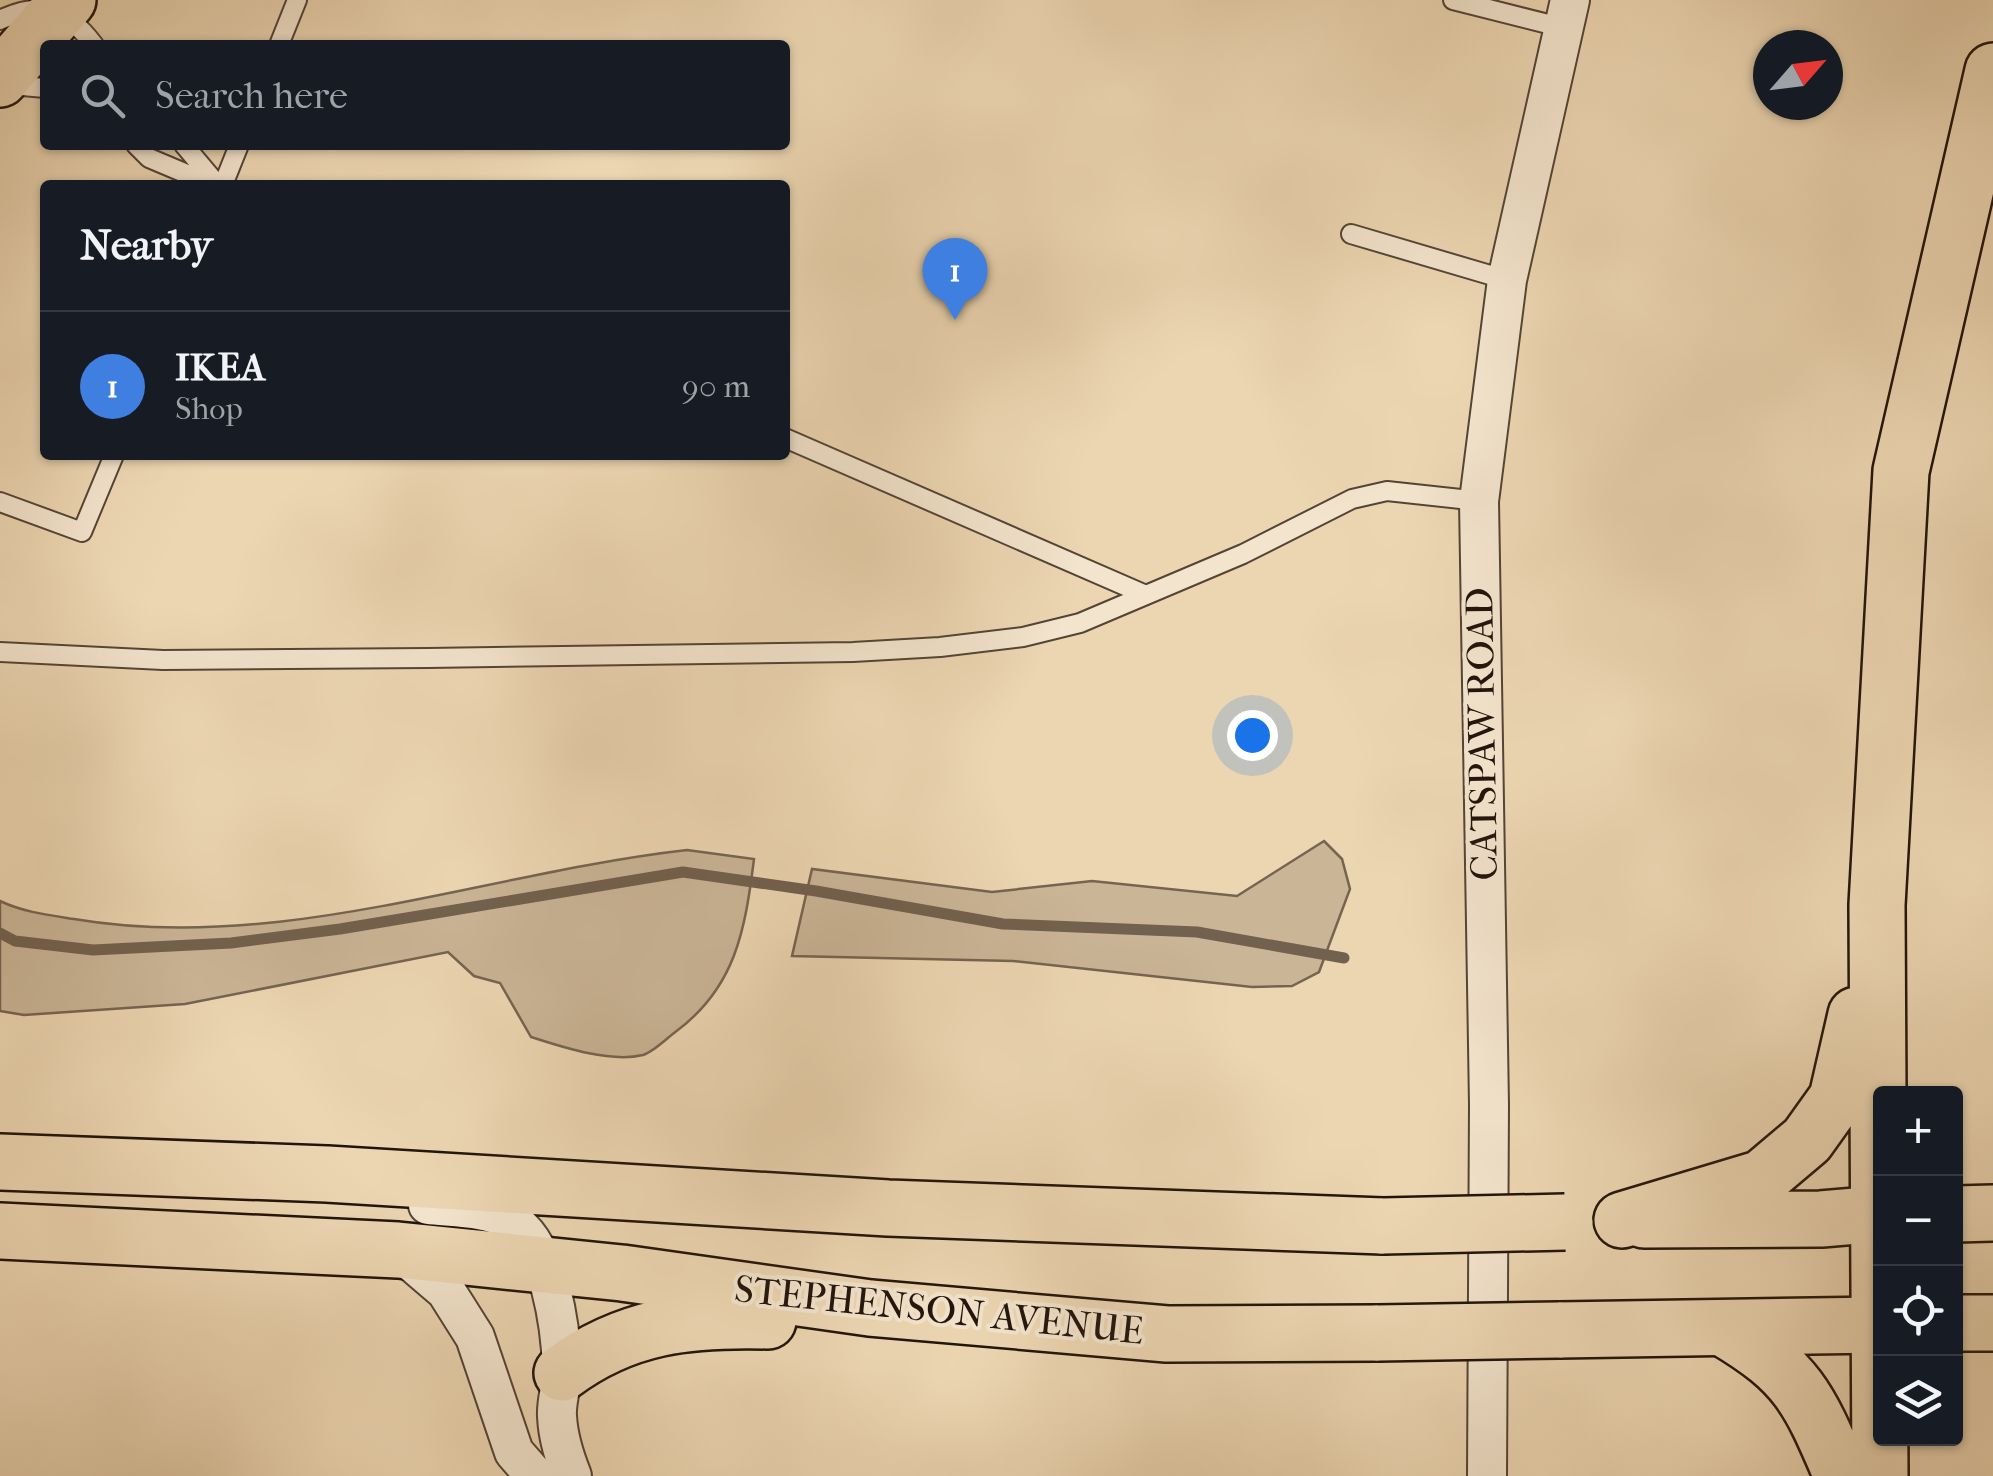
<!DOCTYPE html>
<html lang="en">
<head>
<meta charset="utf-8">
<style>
	:root { --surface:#171b24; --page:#242831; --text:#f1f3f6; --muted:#9ea1a6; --line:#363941; --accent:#c59692 }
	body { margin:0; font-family:"IM FELL French Canon",serif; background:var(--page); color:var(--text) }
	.controls { position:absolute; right:30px; bottom:30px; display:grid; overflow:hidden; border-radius:10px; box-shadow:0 2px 8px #0004 }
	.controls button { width:90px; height:90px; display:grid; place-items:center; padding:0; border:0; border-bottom:2px solid var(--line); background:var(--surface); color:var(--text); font:50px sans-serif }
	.compass { position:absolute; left:1753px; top:30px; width:90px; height:90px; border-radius:50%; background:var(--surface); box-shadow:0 2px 8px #0004; rotate:62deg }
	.you { position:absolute; left:1252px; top:735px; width:35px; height:35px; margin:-25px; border:8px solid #fff; border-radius:50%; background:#1a73e8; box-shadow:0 0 0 15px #1a73e833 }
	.badge { display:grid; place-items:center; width:65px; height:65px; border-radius:50%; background:var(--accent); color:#fff; font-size:32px; font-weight:700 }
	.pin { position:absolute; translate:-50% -82px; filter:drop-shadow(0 2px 5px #0008) }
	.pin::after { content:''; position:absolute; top:52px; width:35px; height:30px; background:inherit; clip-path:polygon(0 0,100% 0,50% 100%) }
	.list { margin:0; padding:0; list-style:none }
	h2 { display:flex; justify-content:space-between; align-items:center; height:130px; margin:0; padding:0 40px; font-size:42px }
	h2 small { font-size:32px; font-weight:400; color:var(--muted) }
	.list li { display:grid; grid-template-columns:65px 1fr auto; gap:30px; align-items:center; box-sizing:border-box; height:150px; padding:0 40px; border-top:2px solid var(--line) }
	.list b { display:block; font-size:38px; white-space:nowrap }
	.list p { margin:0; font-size:32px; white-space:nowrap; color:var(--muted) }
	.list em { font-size:32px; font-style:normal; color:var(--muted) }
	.icon { flex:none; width:55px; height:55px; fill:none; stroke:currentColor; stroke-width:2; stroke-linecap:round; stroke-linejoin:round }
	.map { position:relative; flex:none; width:1993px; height:1476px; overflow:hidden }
	.search { position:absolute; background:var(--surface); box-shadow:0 2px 8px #0004; left:40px; top:40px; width:750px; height:110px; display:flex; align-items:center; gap:25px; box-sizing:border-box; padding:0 35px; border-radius:10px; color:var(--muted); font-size:38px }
	.panel { position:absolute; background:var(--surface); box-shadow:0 2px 8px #0004; left:40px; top:180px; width:750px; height:280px; border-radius:10px }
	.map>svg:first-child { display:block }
	.green { fill:#cab596; stroke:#766451; stroke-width:2.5 }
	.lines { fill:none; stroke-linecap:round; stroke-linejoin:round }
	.stream { stroke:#72614e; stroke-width:11 }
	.lane-casing { stroke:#544436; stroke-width:22 }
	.street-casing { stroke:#544436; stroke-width:42 }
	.primary-casing { stroke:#22140c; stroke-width:60 }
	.highway-casing { stroke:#22140c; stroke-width:60 }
	.lane { stroke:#f3e4cd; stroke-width:18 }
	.street { stroke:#f3e4cd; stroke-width:38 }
	.primary { stroke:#ecd6b2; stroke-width:55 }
	.highway { stroke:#ecd6b2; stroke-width:55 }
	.primary-bridge-casing { stroke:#22140c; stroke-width:60; stroke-linecap:butt }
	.primary-bridge { stroke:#ecd6b2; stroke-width:55 }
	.labels { text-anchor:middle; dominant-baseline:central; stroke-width:8; stroke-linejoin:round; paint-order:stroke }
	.street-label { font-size:38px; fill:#22140c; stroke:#f3e4cd }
</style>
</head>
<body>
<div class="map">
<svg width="1993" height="1476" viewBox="0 0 1993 1476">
	<rect width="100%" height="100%" fill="#ecd6b2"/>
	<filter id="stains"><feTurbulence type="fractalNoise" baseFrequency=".002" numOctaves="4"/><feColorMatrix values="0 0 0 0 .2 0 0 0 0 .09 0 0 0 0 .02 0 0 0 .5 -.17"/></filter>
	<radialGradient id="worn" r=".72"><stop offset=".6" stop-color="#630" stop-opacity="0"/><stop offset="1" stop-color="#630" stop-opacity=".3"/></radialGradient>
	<!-- green -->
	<path class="green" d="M1324 841 1342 859 1350 889 1319 972 1292 986 1252 987 1013 961 792 956 812 869 992 892 1092 881 1237 896Z
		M687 850 754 859C745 930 736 988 674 1033 665 1040 653 1052 643 1055 610 1063 562 1047 531 1037L500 983 474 976 448 952 185 1004 24 1015 0 1011V901C23 912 48 915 74 919 279 954 484 873 687 850Z"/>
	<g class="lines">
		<!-- stream -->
		<path class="stream" d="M0 933 15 941 93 950 231 943 340 929 683 872 816 891 1003 924 1197 932 1344 958"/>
		<defs>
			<path id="lane" d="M1453 0 1564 28
				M0 20C41 0 67 9 94 45
				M279 45 297 0
				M11 85 45 88
				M136 145 149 158 213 185
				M184 145 216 183
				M223 185 239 145
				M1351 234 1507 280
				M785 438 1146 595
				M0 502 82 532 114 455
				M0 652 163 660 428 658 853 652 940 647 1023 637 1080 623 1243 554 1352 499 1387 491 1479 501"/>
			<path id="street" d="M428 1205C453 1208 488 1207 511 1221 550 1243 561 1329 562 1370 562 1386 556 1401 557 1416 558 1438 564 1456 572 1476
				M398 1250 446 1291 475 1337 514 1452 535 1476
				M1487 1476 1489 1105 1479 501 1507 280 1570 0"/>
			<path id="primary" d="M0 79 68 0
				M0 1162 327 1174 888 1208 1383 1226
				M1956 1214 1993 1213
				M1644 1220 1821 1219 1880 1214
				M0 1231 398 1250 622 1273 870 1308 1167 1334 1378 1333
				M1956 1323H1993
				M1559 1330 1880 1325
				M562 1373C626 1325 690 1319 768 1321"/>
			<path id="highway" d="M1622 1220 1762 1178 1807 1140 1837 1098 1856 1015
				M1725 1329C1799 1373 1809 1399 1842 1476
				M1880 1476 1877 905 1901 471 1993 71"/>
		</defs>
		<!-- lane casing -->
		<use href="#lane" class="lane-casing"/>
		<!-- street casing -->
		<use href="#street" class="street-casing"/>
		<!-- primary casing -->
		<use href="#primary" class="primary-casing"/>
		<!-- highway casing -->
		<use href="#highway" class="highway-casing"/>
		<!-- lane -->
		<use href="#lane" class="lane"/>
		<!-- street -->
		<use href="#street" class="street"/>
		<!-- primary -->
		<use href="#primary" class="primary"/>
		<!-- highway -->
		<use href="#highway" class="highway"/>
		<defs>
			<path id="primary-bridge" d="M1383 1226 1565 1222
				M1378 1333 1559 1330"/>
		</defs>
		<!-- primary-bridge casing -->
		<use href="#primary-bridge" class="primary-bridge-casing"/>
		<!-- primary-bridge -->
		<use href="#primary-bridge" class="primary-bridge"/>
	</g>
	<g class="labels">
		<!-- street labels -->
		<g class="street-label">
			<text transform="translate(1482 734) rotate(-91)">CATSPAW ROAD</text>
			<text transform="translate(939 1310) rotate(6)">STEPHENSON AVENUE</text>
		</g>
	</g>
	<rect width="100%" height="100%" filter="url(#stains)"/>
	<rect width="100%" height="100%" fill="url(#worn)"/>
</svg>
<div class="controls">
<button>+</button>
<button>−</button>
<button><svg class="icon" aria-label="locate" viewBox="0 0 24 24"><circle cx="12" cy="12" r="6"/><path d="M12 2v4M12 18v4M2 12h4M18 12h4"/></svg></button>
<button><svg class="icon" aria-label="layers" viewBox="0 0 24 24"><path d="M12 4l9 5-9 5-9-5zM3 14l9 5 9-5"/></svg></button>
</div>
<svg class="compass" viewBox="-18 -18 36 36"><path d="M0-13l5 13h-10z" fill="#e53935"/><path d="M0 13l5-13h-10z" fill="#9ea1a6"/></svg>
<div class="you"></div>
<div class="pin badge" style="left:955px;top:320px;background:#3f7fe0">1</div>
<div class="search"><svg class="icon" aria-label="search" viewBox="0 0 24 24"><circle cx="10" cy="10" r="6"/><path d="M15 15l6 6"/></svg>Search here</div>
<section class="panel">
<h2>Nearby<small></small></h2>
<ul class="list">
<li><span class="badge" style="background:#3f7fe0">1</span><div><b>IKEA</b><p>Shop</p></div><em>90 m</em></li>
</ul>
</section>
</div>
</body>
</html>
